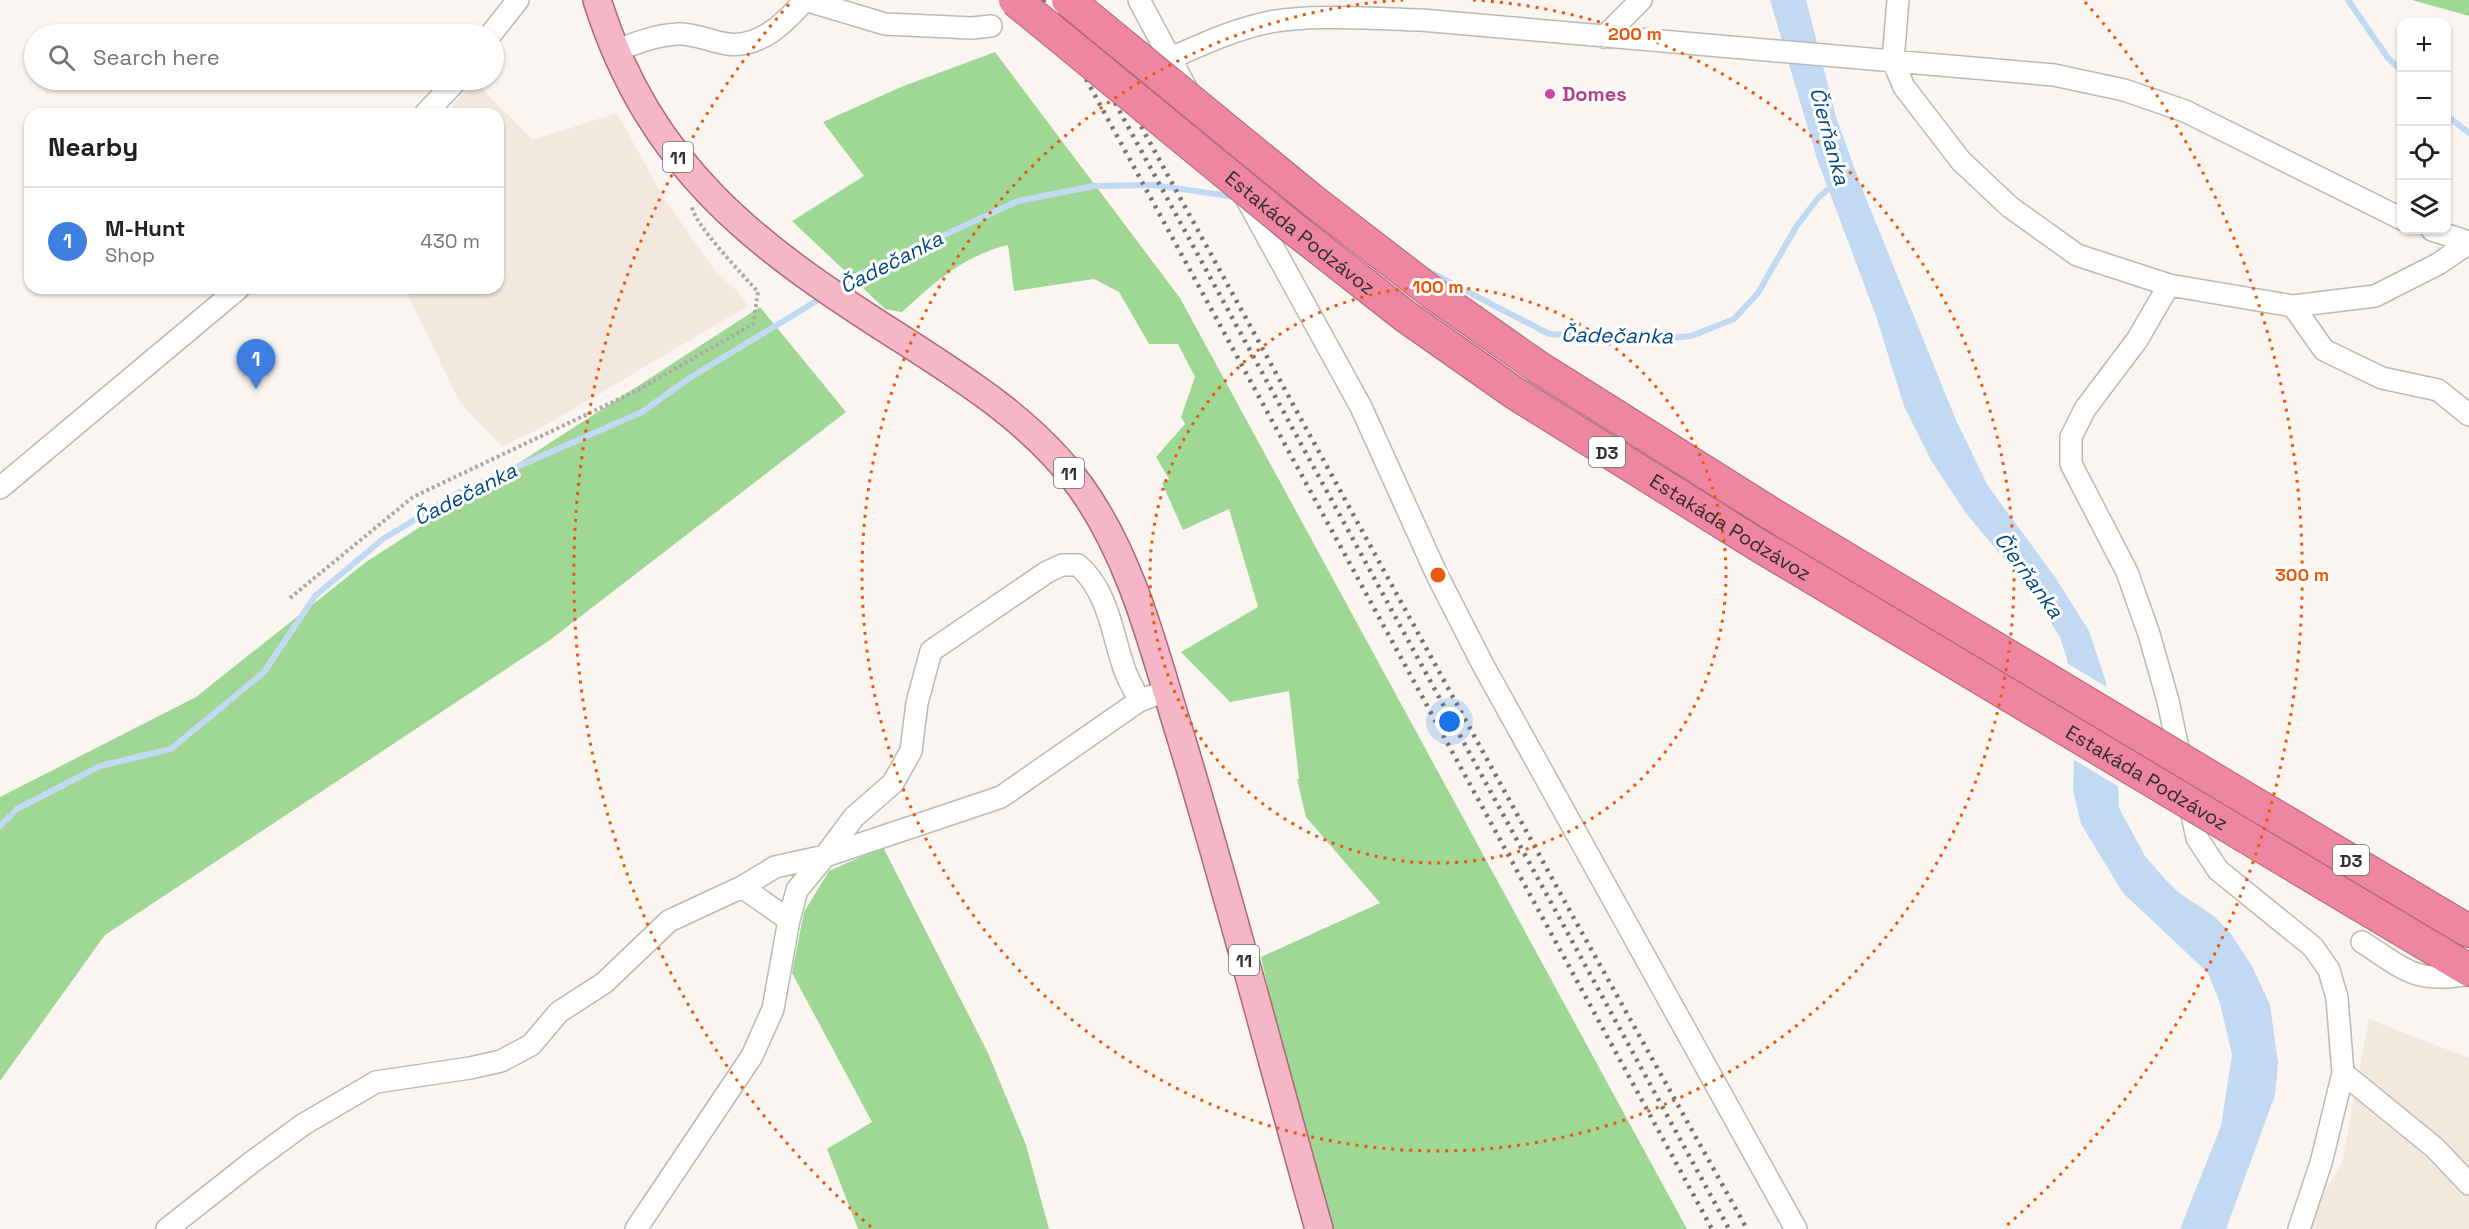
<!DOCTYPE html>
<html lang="en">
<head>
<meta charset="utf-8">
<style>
	:root { --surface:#fff; --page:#f6f6f6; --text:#202124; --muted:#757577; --line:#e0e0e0; --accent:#db2777 }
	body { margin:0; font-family:"Space Grotesk",sans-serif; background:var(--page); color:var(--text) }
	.controls { position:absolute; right:18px; top:18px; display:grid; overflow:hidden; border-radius:12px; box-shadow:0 2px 4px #0004 }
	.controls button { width:54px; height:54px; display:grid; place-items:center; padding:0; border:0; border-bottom:2px solid var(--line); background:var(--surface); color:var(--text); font:30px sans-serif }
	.you { position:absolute; left:1450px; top:722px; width:21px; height:21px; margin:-15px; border:4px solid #fff; border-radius:50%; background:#1a73e8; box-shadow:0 0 0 9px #1a73e833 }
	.badge { display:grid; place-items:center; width:39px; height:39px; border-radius:50%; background:var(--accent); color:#fff; font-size:20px; font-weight:700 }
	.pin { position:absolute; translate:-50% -50px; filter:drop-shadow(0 2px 3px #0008) }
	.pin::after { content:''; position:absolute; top:32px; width:21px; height:18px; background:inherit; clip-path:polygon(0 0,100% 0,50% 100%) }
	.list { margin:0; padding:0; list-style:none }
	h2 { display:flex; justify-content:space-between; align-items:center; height:78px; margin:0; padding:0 24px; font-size:26px }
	h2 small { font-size:20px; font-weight:400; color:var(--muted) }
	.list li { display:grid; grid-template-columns:39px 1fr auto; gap:18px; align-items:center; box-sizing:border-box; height:108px; padding:0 24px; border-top:2px solid var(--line) }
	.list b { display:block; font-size:22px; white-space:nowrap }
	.list p { margin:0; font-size:20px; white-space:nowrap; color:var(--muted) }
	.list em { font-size:20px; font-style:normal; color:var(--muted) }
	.icon { flex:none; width:33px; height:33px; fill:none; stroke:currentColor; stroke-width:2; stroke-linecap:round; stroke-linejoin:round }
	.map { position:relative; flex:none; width:2469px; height:1229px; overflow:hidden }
	.search { position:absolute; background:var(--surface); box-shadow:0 2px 4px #0004; left:24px; top:24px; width:480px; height:66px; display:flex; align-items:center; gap:15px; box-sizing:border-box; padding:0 21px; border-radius:33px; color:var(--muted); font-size:22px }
	.panel { position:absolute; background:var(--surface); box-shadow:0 2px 4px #0004; left:24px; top:108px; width:480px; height:186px; border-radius:18px }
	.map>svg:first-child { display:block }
	.built { fill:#f2e8de }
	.green { fill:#9fd795 }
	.water { fill:#c2d9f3 }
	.pier { fill:#faf5f1 }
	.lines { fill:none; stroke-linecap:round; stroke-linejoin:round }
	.stream { stroke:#c2d9f3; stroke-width:6 }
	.minor-casing { stroke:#bcb8b4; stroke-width:24 }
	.major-casing { stroke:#ac6878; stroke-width:30 }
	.highway-casing { stroke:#ac6878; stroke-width:34 }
	.path { stroke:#ada9a6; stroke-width:4; stroke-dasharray:3 3; stroke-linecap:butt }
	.minor { stroke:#fff; stroke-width:21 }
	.major { stroke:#f5b6c7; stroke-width:27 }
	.highway { stroke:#ef86a1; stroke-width:32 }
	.rail { stroke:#767370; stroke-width:4.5; stroke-dasharray:3 6; stroke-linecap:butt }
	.highway-bridge-casing { stroke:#ac6878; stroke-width:34; stroke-linecap:butt }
	.highway-bridge { stroke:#ef86a1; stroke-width:32 }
	.ring { fill:none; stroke:#e8590c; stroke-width:3; stroke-dasharray:3 6 }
	.hotel-dot { fill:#d1479c; stroke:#fff; stroke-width:2 }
	.labels { text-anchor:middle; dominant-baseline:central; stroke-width:6; stroke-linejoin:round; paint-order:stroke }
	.shield { fill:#fff; stroke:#6f6d6c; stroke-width:1.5 }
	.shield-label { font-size:18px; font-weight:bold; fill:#312f2d }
	.hotel-label { font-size:20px; font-weight:bold; fill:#b23c85; stroke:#fff; text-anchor:start }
	.street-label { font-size:20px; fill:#312f2d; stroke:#fff }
	.water-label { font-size:21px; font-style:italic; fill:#024880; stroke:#fff }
	.centre { fill:#e8590c; stroke:#fff; stroke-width:3 }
	.ring-label { font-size:18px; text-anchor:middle; font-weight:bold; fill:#e8590c; stroke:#fff; stroke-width:6; stroke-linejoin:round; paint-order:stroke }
</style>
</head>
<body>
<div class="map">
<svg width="2469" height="1229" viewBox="0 0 2469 1229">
	<rect width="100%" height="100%" fill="#faf5f1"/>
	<!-- built -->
	<path class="built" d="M475 82 533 140 617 113 662 195 715 271 738 292 748 306 539 429 502 446 460 403 405 288H498V114H444Z
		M2369 1019 2469 1058V1229H2303L2342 1163Z"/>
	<!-- green -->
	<path class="green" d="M2412 0H2469V16Z
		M995 52 1180 298 1687 1229H1321L1261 957 1380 903 1306 817 1297 779H1299L1289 691 1230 702 1181 652 1258 607 1229 509 1183 530 1162 483 1169 479 1156 457 1185 424 1181 417 1195 377 1178 344H1149L1119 292 1094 279 1014 291 1008 245C963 256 935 282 902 312L885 309 792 221 864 176 823 122 901 87Z
		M760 307 846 412 550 640 105 935 0 1081V797L196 697 366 562Z
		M883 847 988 1053 1026 1145 1049 1229H858L827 1149 872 1122 792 973 804 912 829 871Z"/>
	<!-- water -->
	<path class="water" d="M1770 0H1806L1836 117 1861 186 1956 420 1988 486 2055 577 2089 631 2106 682 2118 778 2119 808 2145 856 2164 878 2178 892 2215 917 2231 934 2252 966 2270 1005 2278 1063 2275 1095 2226 1229H2180L2221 1126 2232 1055 2220 1003 2208 973 2123 893 2081 824 2073 790 2074 758 2067 659 2060 637 2031 591 1965 512 1931 460 1904 406 1876 316 1817 159Z"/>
	<!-- pier -->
	<path class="pier" d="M2065 662 2110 689 2121 788 2071 758Z"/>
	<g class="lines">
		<!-- stream -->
		<path class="stream" d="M2348 0 2388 58 2402 71
			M2446 115 2469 133
			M1426 270 1549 334 1649 340 1691 336 1734 319 1758 293 1796 227 1818 198 1834 184
			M837 288 862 273 1018 201 1094 186 1154 185 1236 197
			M0 826 17 809 100 766 171 749 264 672 315 596 383 539 460 492 642 412 688 379 823 297"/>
		<defs>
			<path id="minor" d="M805 0 885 24 972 28 991 26
				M1139 0 1229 168
				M1898 0 1893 61 1904 87 1961 161 2010 207 2077 255 2169 285 2293 306 2375 296 2438 264 2469 243
				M491 34 518 0
				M1604 37 1641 0
				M615 51C636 43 656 35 678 34 694 33 712 42 728 44 760 48 786 22 805 0
				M1171 58C1203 44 1235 29 1270 22 1313 14 1376 19 1421 20L2054 75 2124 90 2185 111 2402 219
				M425 114 457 80
				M1246 198 1361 407 1437 575 1483 665 1796 1229
				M2432 230 2469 242
				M2169 285 2137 340 2085 409 2071 437V464L2127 572 2149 634 2168 701 2197 838 2218 870 2313 947 2329 970 2337 998 2343 1073 2321 1163 2299 1229
				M2293 306 2324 350 2382 378 2438 390 2469 415
				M0 488 239 288
				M742 887 789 920
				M2362 942C2406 970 2415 984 2469 974
				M2343 1073 2435 1148 2469 1184
				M167 1229 252 1162 304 1124 376 1082 470 1068 501 1061 531 1045 559 1012 604 983 669 921 742 887 775 867 825 856 854 817 893 783 911 751 917 703 931 651 1047 572 1062 565H1078C1109 592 1112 635 1125 671 1129 681 1135 691 1139 701
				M636 1229 752 1056 773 1009 789 920 797 890 825 856 1001 797 1139 701 1152 696"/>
			<path id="major" d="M597 0C650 168 755 246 897 336 964 379 1032 421 1080 486 1134 561 1155 655 1182 741 1231 903 1273 1066 1319 1229"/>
			<path id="highway" d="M2232 790 2469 931
				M2246 837 2469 970"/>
		</defs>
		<!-- minor casing -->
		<use href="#minor" class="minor-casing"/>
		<!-- major casing -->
		<use href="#major" class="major-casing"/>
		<!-- highway casing -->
		<use href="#highway" class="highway-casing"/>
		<!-- path -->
		<path class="path" d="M290 598 413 497 638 390 753 324 758 292C745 277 692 222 692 206"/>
		<!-- minor -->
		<use href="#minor" class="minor"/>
		<!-- major -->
		<use href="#major" class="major"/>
		<!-- highway -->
		<use href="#highway" class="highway"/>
		<!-- rail -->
		<path class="rail" d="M1043 0 1712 1229
			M1059 0 1729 1229
			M1072 0 1571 913 1747 1229"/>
		<defs>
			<g id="highway-bridge">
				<path id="s1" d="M1015 0 1289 225 1405 316 1516 394 1758 545 2246 837"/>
				<path d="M1068 0 1312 200 1434 294 1538 367 1775 516 2232 790"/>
			</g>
		</defs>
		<!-- highway-bridge casing -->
		<use href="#highway-bridge" class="highway-bridge-casing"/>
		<!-- highway-bridge -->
		<use href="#highway-bridge" class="highway-bridge"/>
	</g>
	<!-- distance rings -->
	<g class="ring">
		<circle cx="1438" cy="575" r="288"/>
		<path d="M1473 0A576 576 0 1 1 1403 0"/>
		<path d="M871 1227A864 864 0 0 1 791 2M2085 2A864 864 0 0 1 2005 1227"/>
	</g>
	<!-- markers -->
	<circle class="hotel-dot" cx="1550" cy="94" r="6"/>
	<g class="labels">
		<!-- shield labels -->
		<g class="shield">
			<rect x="663" y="142" width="30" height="30" rx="4.5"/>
			<rect x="1589" y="437" width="36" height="30" rx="4.5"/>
			<rect x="1054" y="458" width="30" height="30" rx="4.5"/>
			<rect x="2333" y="845" width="36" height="30" rx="4.5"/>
			<rect x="1229" y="945" width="30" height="30" rx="4.5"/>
		</g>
		<g class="shield-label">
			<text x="678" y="157">11</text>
			<text x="1607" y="452">D3</text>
			<text x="1069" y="473">11</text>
			<text x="2351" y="860">D3</text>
			<text x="1244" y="960">11</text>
		</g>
		<!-- hotel labels -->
		<g class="hotel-label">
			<text x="1562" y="94">Domes</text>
		</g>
		<!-- street labels -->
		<g class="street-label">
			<text stroke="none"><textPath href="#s1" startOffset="368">Estakáda Podzávoz</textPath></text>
			<text stroke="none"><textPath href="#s1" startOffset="890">Estakáda Podzávoz</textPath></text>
			<text stroke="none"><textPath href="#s1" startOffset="1376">Estakáda Podzávoz</textPath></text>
		</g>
		<!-- water labels -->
		<g class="water-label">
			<text transform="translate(1830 136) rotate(75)">Čierňanka</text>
			<text transform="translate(891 262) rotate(-27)">Čadečanka</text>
			<text transform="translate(1617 335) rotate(1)">Čadečanka</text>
			<text transform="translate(465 494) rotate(-27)">Čadečanka</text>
			<text transform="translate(2029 575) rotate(54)">Čierňanka</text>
		</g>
	</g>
	<circle cx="1438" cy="575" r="9" class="centre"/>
	<g class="ring-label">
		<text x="1635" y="40">200 m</text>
		<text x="1438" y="293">100 m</text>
		<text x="2302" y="581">300 m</text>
	</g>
</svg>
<div class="controls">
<button>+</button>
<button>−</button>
<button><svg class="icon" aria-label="locate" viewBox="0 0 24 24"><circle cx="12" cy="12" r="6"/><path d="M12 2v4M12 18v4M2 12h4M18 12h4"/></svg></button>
<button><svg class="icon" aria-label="layers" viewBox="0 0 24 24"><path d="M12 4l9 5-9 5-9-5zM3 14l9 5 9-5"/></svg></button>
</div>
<div class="you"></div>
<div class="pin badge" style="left:256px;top:389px;background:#3f7fe0">1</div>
<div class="search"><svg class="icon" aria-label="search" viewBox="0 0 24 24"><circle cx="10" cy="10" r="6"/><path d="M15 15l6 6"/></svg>Search here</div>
<section class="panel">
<h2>Nearby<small></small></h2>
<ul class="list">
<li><span class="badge" style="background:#3f7fe0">1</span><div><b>M-Hunt</b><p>Shop</p></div><em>430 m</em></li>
</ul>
</section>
</div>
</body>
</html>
